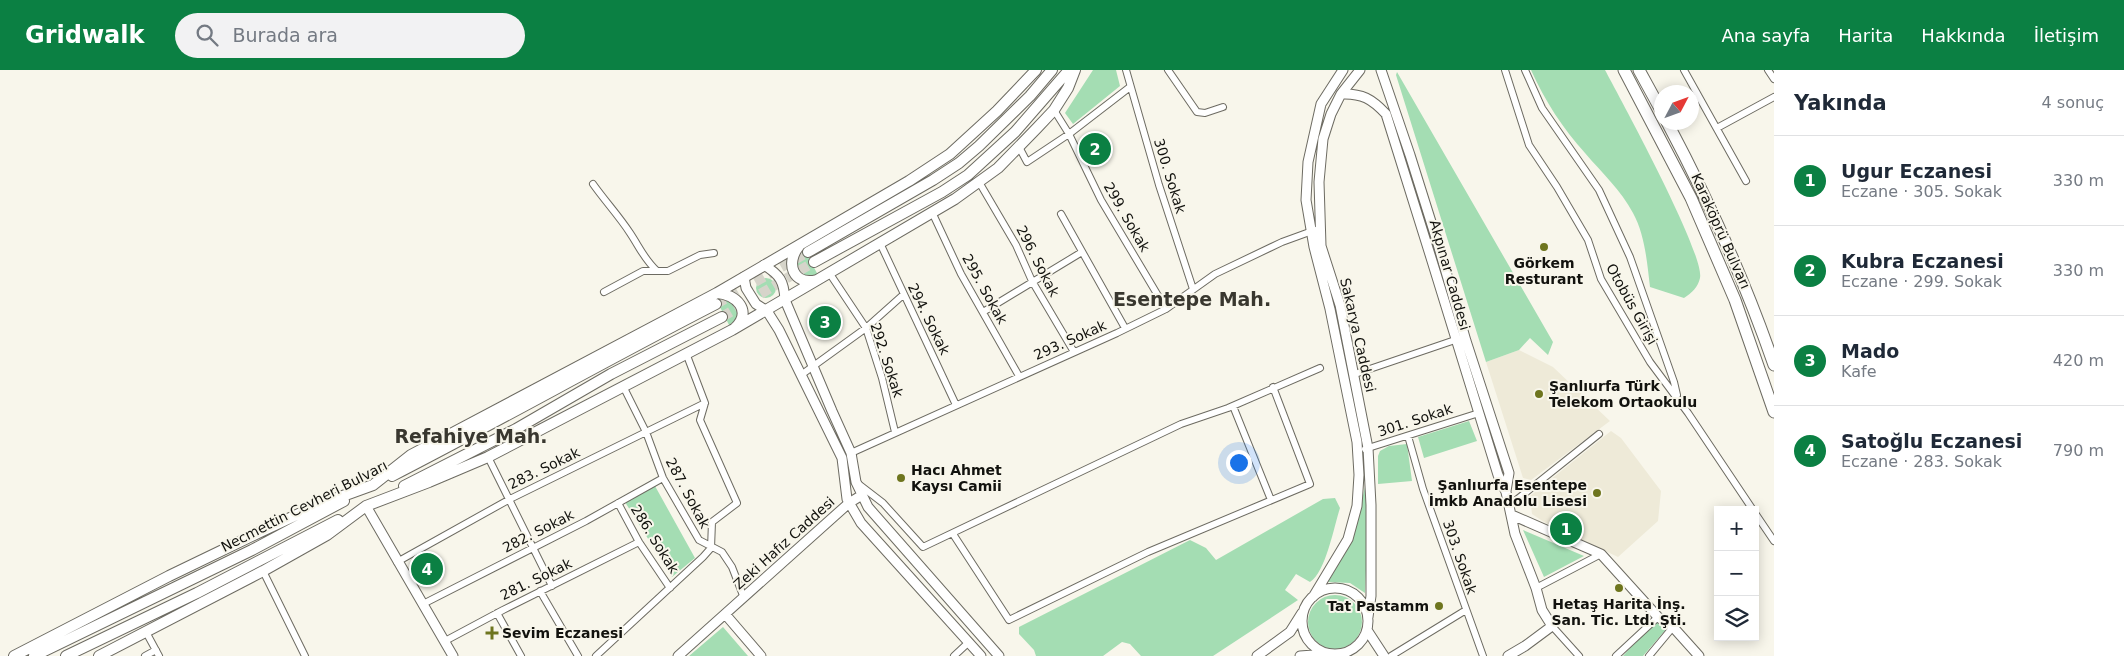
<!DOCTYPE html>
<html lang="tr">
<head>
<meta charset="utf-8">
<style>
	:root { --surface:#fff; --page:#f2f2f3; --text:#1f2937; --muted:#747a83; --line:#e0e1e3; --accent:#0b8043 }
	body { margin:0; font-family:"DejaVu Sans",sans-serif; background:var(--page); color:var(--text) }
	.controls { position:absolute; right:15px; bottom:15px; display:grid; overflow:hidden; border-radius:0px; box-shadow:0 2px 12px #0003 }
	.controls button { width:45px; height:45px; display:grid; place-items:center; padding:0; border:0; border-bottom:1px solid var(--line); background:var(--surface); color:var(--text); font:25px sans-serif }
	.compass { position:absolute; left:1654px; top:15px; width:45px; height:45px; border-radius:50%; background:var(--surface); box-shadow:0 2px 12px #0003; rotate:49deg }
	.you { position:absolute; left:1238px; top:392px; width:18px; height:18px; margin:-12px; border:4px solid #fff; border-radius:50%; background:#1a73e8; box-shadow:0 0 0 8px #1a73e833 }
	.badge { display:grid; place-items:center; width:32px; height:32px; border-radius:50%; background:var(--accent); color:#fff; font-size:16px; font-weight:700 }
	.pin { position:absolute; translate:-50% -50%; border:2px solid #fff; box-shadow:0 1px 5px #0006 }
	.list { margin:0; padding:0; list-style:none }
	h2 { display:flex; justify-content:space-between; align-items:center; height:65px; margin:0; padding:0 20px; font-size:21px }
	h2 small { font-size:16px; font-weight:400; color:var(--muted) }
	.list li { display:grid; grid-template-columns:32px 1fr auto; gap:15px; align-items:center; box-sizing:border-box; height:90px; padding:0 20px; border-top:1px solid var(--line) }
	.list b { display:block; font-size:19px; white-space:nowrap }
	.list p { margin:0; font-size:16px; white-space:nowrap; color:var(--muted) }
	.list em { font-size:16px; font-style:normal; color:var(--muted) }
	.icon { flex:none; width:28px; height:28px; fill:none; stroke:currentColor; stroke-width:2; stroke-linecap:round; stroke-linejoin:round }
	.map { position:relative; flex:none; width:1774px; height:586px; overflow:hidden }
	header { display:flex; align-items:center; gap:30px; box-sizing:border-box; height:70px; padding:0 25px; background:var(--accent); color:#fff }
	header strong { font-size:24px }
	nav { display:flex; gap:28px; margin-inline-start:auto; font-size:18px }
	.search { width:350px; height:45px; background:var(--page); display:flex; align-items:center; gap:12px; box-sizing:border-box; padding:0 18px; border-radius:28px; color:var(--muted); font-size:19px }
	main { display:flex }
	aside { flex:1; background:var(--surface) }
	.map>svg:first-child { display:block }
	.built { fill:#eeead8 }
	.green { fill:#a4ddb3 }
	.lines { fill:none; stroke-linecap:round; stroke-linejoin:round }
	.primary-tunnel { stroke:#d6d4ca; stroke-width:10; stroke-dasharray:10 5; stroke-linecap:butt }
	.street-casing { stroke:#6d6b62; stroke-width:8 }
	.secondary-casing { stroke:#6d6b62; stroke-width:11 }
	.primary-casing { stroke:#6d6b62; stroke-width:12 }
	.highway-casing { stroke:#6d6b62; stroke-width:13 }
	.street { stroke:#fff; stroke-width:6 }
	.secondary { stroke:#fff; stroke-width:9 }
	.primary { stroke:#fff; stroke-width:10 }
	.highway { stroke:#fff; stroke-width:11 }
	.poi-dot { fill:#6e751e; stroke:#f8f6eb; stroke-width:2 }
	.labels { text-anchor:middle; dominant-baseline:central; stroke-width:4; stroke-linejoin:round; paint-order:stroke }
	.street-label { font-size:14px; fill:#12120e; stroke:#f8f6eb }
	.poi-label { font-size:14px; font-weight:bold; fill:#12120e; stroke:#f8f6eb; text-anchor:start }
	.district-label { font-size:19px; font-weight:bold; fill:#39372f; stroke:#f8f6eb }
</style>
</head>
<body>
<header>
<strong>Gridwalk</strong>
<div class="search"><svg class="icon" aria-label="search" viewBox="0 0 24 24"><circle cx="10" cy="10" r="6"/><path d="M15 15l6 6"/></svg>Burada ara</div>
<nav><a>Ana sayfa</a><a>Harita</a><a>Hakkında</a><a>İletişim</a></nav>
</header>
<main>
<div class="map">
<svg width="1774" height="586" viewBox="0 0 1774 586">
	<rect width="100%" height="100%" fill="#f8f6eb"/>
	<!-- built -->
	<path class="built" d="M1519 280 1553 297 1610 351 1531 410 1523 408 1486 292Z
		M1611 361 1621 368 1661 421 1658 451 1618 487 1544 452 1532 444 1530 426Z"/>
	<!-- green -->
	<path class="green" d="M1093 0H1116L1120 16 1073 54 1065 43Z
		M1531 0H1605C1621 30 1705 184 1700 208 1698 217 1692 223 1684 228L1650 217C1647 192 1645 165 1633 143 1621 120 1602 103 1585 83 1563 59 1545 31 1531 0Z
		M1397 2 1553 272 1548 285 1530 268 1519 280 1486 292 1396 5Z
		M804 179 818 205 805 206 797 200 796 187Z
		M756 218a10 10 0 1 1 20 0a10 10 0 1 1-20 0Z
		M724 228C738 233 744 246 729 255L716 229Z
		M1469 351 1477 371 1424 388 1418 367Z
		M1407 374 1412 411 1378 414V386L1380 381 1389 376Z
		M1367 409V478L1365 523 1350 513 1328 512 1348 478 1353 466Z
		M655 416 695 488 672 507 625 432Z
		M1335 428 1340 438C1334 456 1326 502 1310 512L1296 504 1285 520 1298 530 1213 586H1141L1130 574 1122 572 1103 586H1036L1034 580 1019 564V557L1190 470 1206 478 1216 490 1323 429Z
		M1523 460 1584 486 1544 507Z
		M1308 552a27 27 0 1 1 54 0a27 27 0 1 1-54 0Z
		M1658 547 1668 557 1643 586H1623Z
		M723 557 748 586H689Z"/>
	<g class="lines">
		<!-- primary-tunnel -->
		<path class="primary-tunnel" d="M716 234 808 182
			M722 247 814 192"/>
		<defs>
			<path id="street" d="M1126 0 1159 115 1193 219
				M1168 0 1197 42 1205 43 1223 37
				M1505 0 1529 75 1557 117 1588 170 1601 209 1650 292 1688 343 1753 440
				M1525 0 1542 38 1599 120 1630 187 1674 312 1677 325
				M1684 0 1746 111
				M1768 0 1774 9
				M1054 40 1069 64 1101 130 1166 239
				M1717 58 1774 27
				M1019 77 1027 92 1069 64 1130 17
				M979 112 1016 175 1032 211 1074 282
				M593 114C605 131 619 146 630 163 640 178 644 189 657 201H668L700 185 714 183
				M932 142 961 204 1019 306
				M1061 144 1125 258
				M880 173 956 335
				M830 204 866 258 882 308 895 362
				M604 222 643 201H657
				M983 242 1082 182
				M1355 304 1455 270
				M801 305 866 258 903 225
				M623 316 646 362 663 408 699 470 722 482 732 497 744 528
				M1233 336 1271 430
				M1408 366 1423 419 1483 586
				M1365 379 1479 343
				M851 383 1117 263 1166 239 1215 204 1282 172 1315 160
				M488 387 552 516
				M857 413 883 433 923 477 1181 354 1228 338 1320 298
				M618 433 639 472 670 518
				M1510 435 1599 364
				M1755 443 1774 471
				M953 464 1009 550 1148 482 1310 414 1273 317
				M397 492 510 429 705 333
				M263 501 305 586
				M1536 518 1601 484
				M540 521 578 586
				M423 534 586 451 663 408
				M497 543 521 586
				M1552 556 1579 586
				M146 562 159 586
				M445 571 503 540 639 472
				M1339 584 1340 586
				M145 586 156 580
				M596 586 703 487 711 478 712 452 737 433 700 350 705 333 686 283
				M954 586 969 572
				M1391 586 1466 540
				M1616 586 1658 547
				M1649 586 1673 557"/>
			<path id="secondary" d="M1360 0 1341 24 1331 44 1323 69 1319 112 1321 176 1340 235 1368 378 1371 435V526L1368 547
				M1381 0 1410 85 1438 174 1466 271 1509 403 1506 421
				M1341 24C1362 23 1372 29 1386 44 1424 164 1461 285 1498 405L1506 422 1515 464 1536 518 1542 540 1552 556 1525 576 1508 586
				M764 195C780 205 784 211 785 230L832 341 851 383 856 412 868 437 999 586
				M744 207 746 218 756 234 767 241 779 260 842 388 847 429 861 453 981 586
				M366 436 453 586
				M1512 445 1601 484 1658 547 1673 557 1699 586
				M1302 551a33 33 0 1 1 66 0a33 33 0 1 1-66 0Z
				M1313 527 1348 469 1357 436 1359 405 1357 372 1330 239 1314 177 1306 130 1308 92 1321 34 1343 0
				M725 544 761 586
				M1367 560 1384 586
				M678 586 849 433 862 425
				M1257 586 1290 562 1302 543
				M1300 586 1327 584"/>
			<path id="primary" d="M799 176C785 193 793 216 817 210
				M808 182 933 110 959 93 979 76 1030 26 1052 0
				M814 192 942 122 968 105 1015 62 1069 0
				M717 223C736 224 753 241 735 258
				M392 406C501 350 607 290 716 234
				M404 416 516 359 611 304 722 247
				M14 586 169 506 260 462 318 435 373 415 411 385 717 223 909 111 950 84 997 41 1036 0
				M34 586 252 480 344 431
				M66 586 197 523 338 450
				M99 586 263 501 327 465 366 436 429 412 488 387 732 260 955 129 998 98 1037 58 1054 40 1068 18 1075 0"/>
			<path id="highway" d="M1624 0 1691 128 1735 230 1774 342
				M1639 0 1662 42
				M1667 52C1709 131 1745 211 1774 295"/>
		</defs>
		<!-- street casing -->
		<use href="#street" class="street-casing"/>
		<!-- secondary casing -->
		<use href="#secondary" class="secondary-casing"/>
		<!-- primary casing -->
		<use href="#primary" class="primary-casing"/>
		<!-- highway casing -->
		<use href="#highway" class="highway-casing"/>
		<!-- street -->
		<use href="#street" class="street"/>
		<!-- secondary -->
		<use href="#secondary" class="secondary"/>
		<!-- primary -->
		<use href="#primary" class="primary"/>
		<!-- highway -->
		<use href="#highway" class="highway"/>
	</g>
	<!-- markers -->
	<g class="poi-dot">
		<circle cx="1544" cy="177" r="5"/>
		<circle cx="1539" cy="324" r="5"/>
		<circle cx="901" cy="408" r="5"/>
		<circle cx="1597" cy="423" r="5"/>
		<circle cx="1619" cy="518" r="5"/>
		<circle cx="1439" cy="536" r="5"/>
		<path d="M489.5 555.5h5v5h5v5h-5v5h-5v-5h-5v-5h5z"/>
	</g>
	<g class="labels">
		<!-- street labels -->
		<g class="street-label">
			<text transform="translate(1170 106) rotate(73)">300. Sokak</text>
			<text transform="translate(1127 147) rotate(60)">299. Sokak</text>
			<text transform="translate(1721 161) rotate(66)">Karaköprü Bulvarı</text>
			<text transform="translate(1038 191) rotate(63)">296. Sokak</text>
			<text transform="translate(1450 205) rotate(74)">Akpınar Caddesi</text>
			<text transform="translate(985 219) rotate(61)">295. Sokak</text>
			<text transform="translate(1632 234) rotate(61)">Otobüs Girişi</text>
			<text transform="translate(929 249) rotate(64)">294. Sokak</text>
			<text transform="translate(1358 265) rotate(77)">Sakarya Caddesi</text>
			<text transform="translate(1070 270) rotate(-24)">293. Sokak</text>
			<text transform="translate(887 290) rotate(72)">292. Sokak</text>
			<text transform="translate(1415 350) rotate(-18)">301. Sokak</text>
			<text transform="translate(544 398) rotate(-26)">283. Sokak</text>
			<text transform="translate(688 423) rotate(62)">287. Sokak</text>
			<text transform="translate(304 436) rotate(-27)">Necmettin Cevheri Bulvarı</text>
			<text transform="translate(538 461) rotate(-27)">282. Sokak</text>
			<text transform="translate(655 469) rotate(58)">286. Sokak</text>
			<text transform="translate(784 473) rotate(-42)">Zeki Hafız Caddesi</text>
			<text transform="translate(1460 487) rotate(71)">303. Sokak</text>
			<text transform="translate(536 509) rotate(-26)">281. Sokak</text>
		</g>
		<!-- poi labels -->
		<g class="poi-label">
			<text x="1544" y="193" text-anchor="middle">Görkem<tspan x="1544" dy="16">Resturant</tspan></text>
			<text x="1549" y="316">Şanlıurfa Türk<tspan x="1549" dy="16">Telekom Ortaokulu</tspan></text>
			<text x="911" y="400">Hacı Ahmet<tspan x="911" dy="16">Kaysı Camii</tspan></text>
			<text x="1587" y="415" text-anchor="end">Şanlıurfa Esentepe<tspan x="1587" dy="16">İmkb Anadolu Lisesi</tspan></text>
			<text x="1619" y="534" text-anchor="middle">Hetaş Harita İnş.<tspan x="1619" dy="16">San. Tic. Ltd. Şti.</tspan></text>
			<text x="1429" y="536" text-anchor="end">Tat Pastamm</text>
			<text x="502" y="563">Sevim Eczanesi</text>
		</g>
		<!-- district labels -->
		<g class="district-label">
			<text x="1192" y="229">Esentepe Mah.</text>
			<text x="471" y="366">Refahiye Mah.</text>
		</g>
	</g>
</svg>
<div class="controls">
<button>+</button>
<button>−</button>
<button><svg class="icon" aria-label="layers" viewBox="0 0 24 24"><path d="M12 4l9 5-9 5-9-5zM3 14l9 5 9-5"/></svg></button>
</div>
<svg class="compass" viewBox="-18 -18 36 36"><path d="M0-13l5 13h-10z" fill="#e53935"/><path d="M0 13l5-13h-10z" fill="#747a83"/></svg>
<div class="you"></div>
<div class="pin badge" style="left:1566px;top:459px">1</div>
<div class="pin badge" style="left:1095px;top:79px">2</div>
<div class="pin badge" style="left:825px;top:252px">3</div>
<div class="pin badge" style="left:427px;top:499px">4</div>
</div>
<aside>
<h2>Yakında<small>4 sonuç</small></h2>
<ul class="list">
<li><span class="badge">1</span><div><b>Ugur Eczanesi</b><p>Eczane · 305. Sokak</p></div><em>330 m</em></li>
<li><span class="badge">2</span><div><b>Kubra Eczanesi</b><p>Eczane · 299. Sokak</p></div><em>330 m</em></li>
<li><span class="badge">3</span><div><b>Mado</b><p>Kafe</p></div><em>420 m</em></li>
<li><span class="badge">4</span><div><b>Satoğlu Eczanesi</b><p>Eczane · 283. Sokak</p></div><em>790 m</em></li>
</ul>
</aside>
</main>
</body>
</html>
